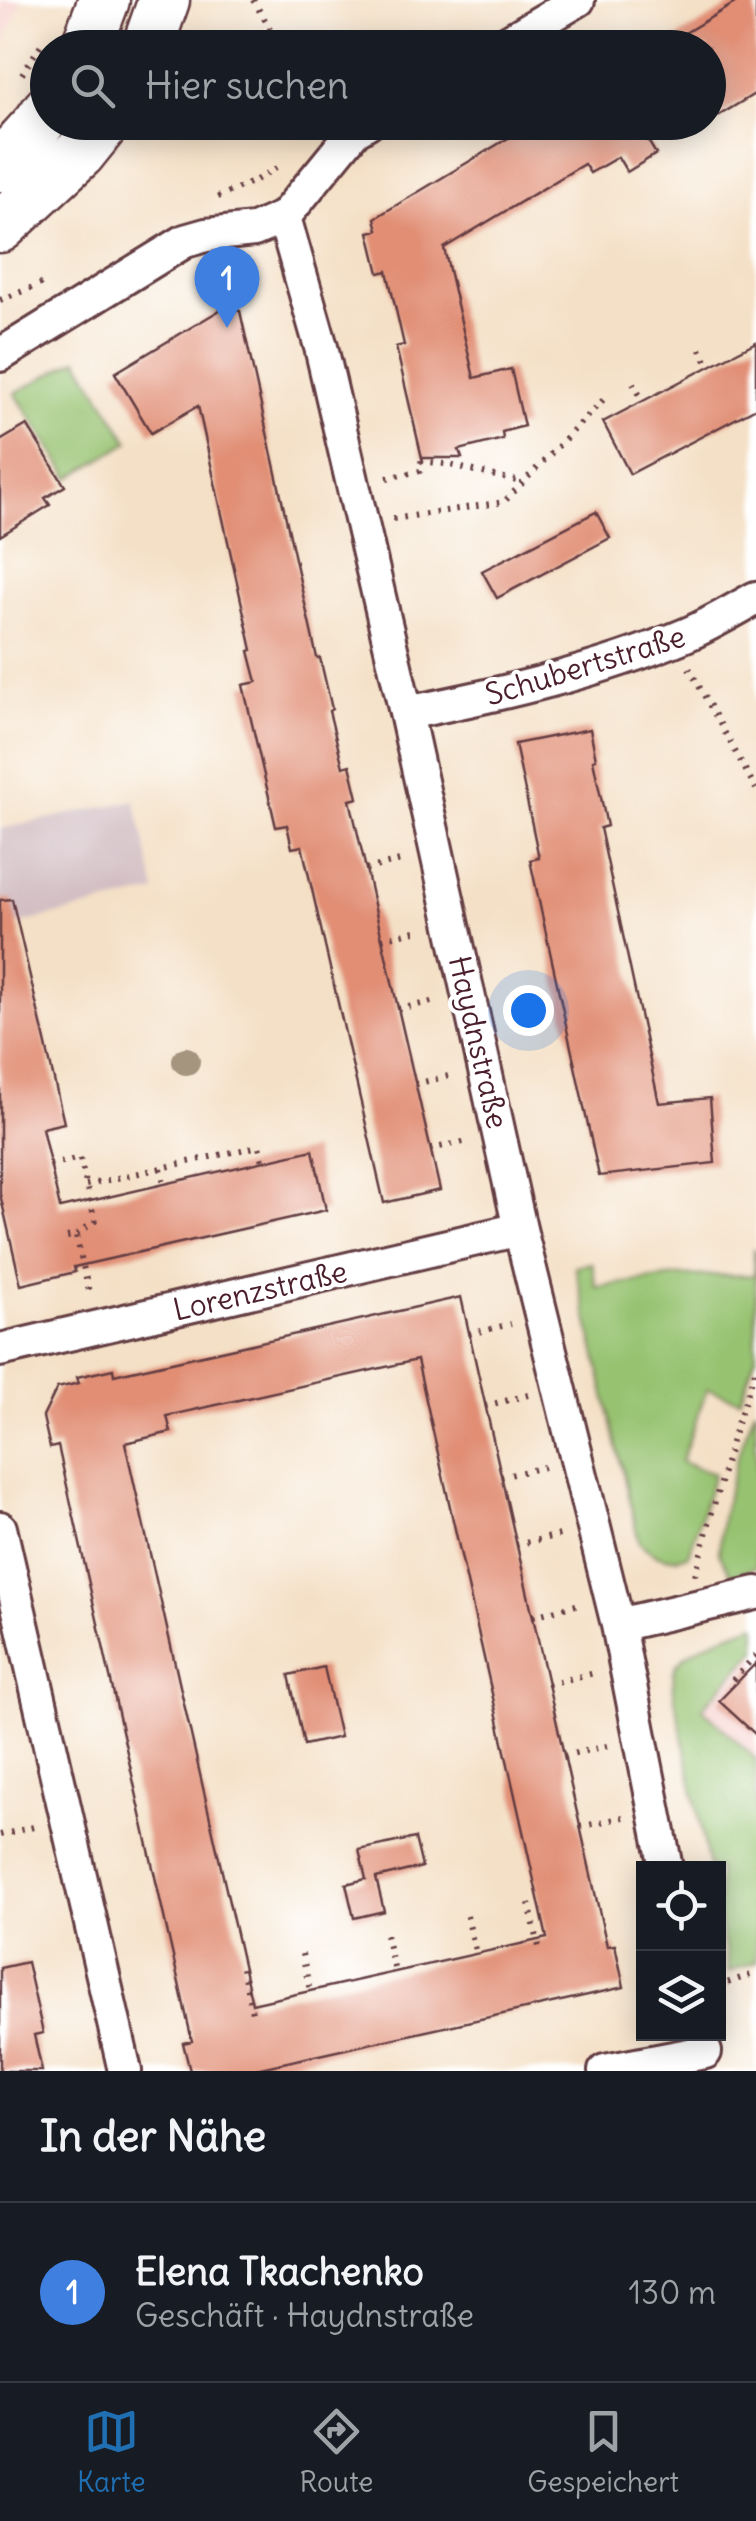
<!DOCTYPE html>
<html lang="de">
<head>
<meta charset="utf-8">
<style>
	:root { --surface:#171b24; --page:#20242c; --text:#f1f3f6; --muted:#9ea1a6; --line:#363941; --accent:#1f6fb2 }
	body { margin:0; font-family:Delius,sans-serif; background:var(--page); color:var(--text) }
	.controls { position:absolute; right:30px; bottom:30px; display:grid; overflow:hidden; border-radius:0px; box-shadow:0 5px 25px #0003 }
	.controls button { width:90px; height:90px; display:grid; place-items:center; padding:0; border:0; border-bottom:2px solid var(--line); background:var(--surface); color:var(--text); font:50px sans-serif }
	.you { position:absolute; left:528px; top:1010px; width:35px; height:35px; margin:-25px; border:8px solid #fff; border-radius:50%; background:#1a73e8; box-shadow:0 0 0 15px #1a73e833 }
	.badge { display:grid; place-items:center; width:65px; height:65px; border-radius:50%; background:var(--accent); color:#fff; font-size:32px; font-weight:700 }
	.pin { position:absolute; translate:-50% -82px; filter:drop-shadow(0 2px 5px #0008) }
	.pin::after { content:''; position:absolute; top:52px; width:35px; height:30px; background:inherit; clip-path:polygon(0 0,100% 0,50% 100%) }
	.list { margin:0; padding:0; list-style:none }
	h2 { display:flex; justify-content:space-between; align-items:center; height:130px; margin:0; padding:0 40px; font-size:42px }
	h2 small { font-size:32px; font-weight:400; color:var(--muted) }
	.list li { display:grid; grid-template-columns:65px 1fr auto; gap:30px; align-items:center; box-sizing:border-box; height:180px; padding:0 40px; border-top:2px solid var(--line) }
	.list b { display:block; font-size:38px; white-space:nowrap }
	.list p { margin:0; font-size:32px; white-space:nowrap; color:var(--muted) }
	.list em { font-size:32px; font-style:normal; color:var(--muted) }
	.icon { flex:none; width:55px; height:55px; fill:none; stroke:currentColor; stroke-width:2; stroke-linecap:round; stroke-linejoin:round }
	.map { position:relative; flex:none; width:756px; height:2071px; overflow:hidden }
	.search { position:absolute; background:var(--surface); box-shadow:0 5px 25px #0003; left:30px; right:30px; top:30px; height:110px; display:flex; align-items:center; gap:25px; box-sizing:border-box; padding:0 35px; border-radius:55px; color:var(--muted); font-size:38px }
	.sheet { height:310px; background:var(--surface) }
	nav { display:flex; justify-content:space-around; align-items:center; box-sizing:border-box; height:140px; border-top:2px solid var(--line); background:var(--surface); font-size:28px; color:var(--muted) }
	nav a { display:grid; justify-items:center; gap:5px }
	nav .on { color:var(--accent) }
	.map>svg:first-child { display:block }
	.built { fill:#f7d0cc }
	.industrial { fill:#d2bec3 }
	.green { fill:#97c371; stroke:#70714e; stroke-width:2.5 }
	.building { fill:#e18e74; fill-rule:evenodd }
	.lines { fill:none; stroke-linecap:round; stroke-linejoin:round }
	.street-casing { stroke:#643c42; stroke-width:38 }
	.primary-casing { stroke:#643c42; stroke-width:55 }
	.path { stroke:#643c42; stroke-width:6; stroke-dasharray:2.5 8; stroke-linecap:butt }
	.street { stroke:#fff; stroke-width:32 }
	.primary { stroke:#fff; stroke-width:50 }
	.tree { fill:#a5957e }
	.labels { text-anchor:middle; dominant-baseline:central; stroke-width:8; stroke-linejoin:round; paint-order:stroke }
	.street-label { font-size:30px; fill:#4a1f2b; stroke:#fff }
</style>
</head>
<body>
<div class="map">
<svg width="756" height="2071" viewBox="0 0 756 2071">
	<rect width="100%" height="100%" fill="#fff"/>
	<filter id="ink" filterUnits="userSpaceOnUse"><feTurbulence type="fractalNoise" baseFrequency=".01" numOctaves="2"/><feDisplacementMap in="SourceGraphic" scale="20" xChannelSelector="R" yChannelSelector="G"/><feConvolveMatrix kernelMatrix="1 2 1 2 8 2 1 2 1" color-interpolation-filters="sRGB"/></filter>
	<filter id="wash" filterUnits="userSpaceOnUse"><feTurbulence type="fractalNoise" baseFrequency=".0048" numOctaves="4" result="noise"/><feDisplacementMap in="SourceGraphic" scale="40" xChannelSelector="R" yChannelSelector="G"/><feGaussianBlur stdDeviation="2.25" result="paint"/><feColorMatrix in="noise" values="0 0 0 0 0 0 0 0 0 0 0 0 0 0 0 0 0 1.4 0 .05"/><feComposite in="paint" operator="in"/></filter>
	<g filter="url(#wash)">
		<rect width="100%" height="100%" fill="#f4e0c6"/>
		<!-- built -->
		<path class="built" d="M0 0H22L0 53Z
			M756 1650V1759L701 1709Z"/>
		<!-- industrial -->
		<path class="industrial" d="M135 800 156 892 0 928V829Z"/>
		<!-- green -->
		<path class="green" d="M78 359 129 442 70 478 15 393Z
			M754 1250 756 1251V1356L740 1400 707 1389 681 1462 714 1474 688 1555C666 1562 655 1557 639 1542L575 1266 592 1263 596 1287 675 1276 754 1275Z
			M756 1407V1567L732 1576 719 1553 722 1518 737 1457Z
			M756 1624V1650L702 1708 756 1759V1962L729 1972 719 1918 718 1868H709L674 1694C674 1686 672 1675 675 1668 684 1648 735 1631 756 1624Z"/>
		<g id="blocks">
			<!-- building -->
			<path class="building" d="M740 0H756V93L708 122V48H660Z
				M535 122H637L656 154 627 172 618 157 590 173 584 164 444 248 474 378 511 369 524 426 502 432 503 439 459 450 462 458H422L396 347 404 345 387 271 379 273 369 232 378 230 375 218Z
				M225 307 240 311 317 658H320L332 709 329 711 343 767 350 765 358 798 350 800 440 1190 384 1203 302 846 292 848 287 825 276 827 243 685 257 682 249 651 252 650 198 406 151 433 115 373Z
				M756 342V408L630 474 603 422Z
				M27 425 65 486 45 498 50 505 0 536V441Z
				M596 512 610 538 497 598 482 571Z
				M590 729 596 759 593 760 607 826 600 828 659 1103 710 1098 715 1163 599 1176 530 860 539 858 515 744Z
				M12 899 64 1123 42 1128 60 1208 313 1150 326 1210 74 1267 75 1272 21 1285 0 1194V900Z
				M461 1297 607 1946 615 1945 624 1987 247 2071H190L183 2043 192 2041 58 1446 50 1448 43 1417 57 1388 79 1383 77 1377 113 1369 114 1375ZM417 1360 547 1938 252 2004 125 1443 171 1432 167 1416Z
				M756 1663V1735L719 1701Z
				M324 1667 340 1737 304 1745 289 1675Z
				M415 1838 422 1867 376 1878 384 1911 354 1918 346 1884 366 1879 359 1850Z
				M27 1962 43 2033 34 2035 42 2071H0V1968Z"/>
		</g>
	</g>
	<g filter="url(#ink)">
		<use href="#blocks" fill-opacity="0" stroke="#643c42" stroke-width="2.5"/>
		<g class="lines">
			<defs>
				<path id="street" d="M497 48 578 0
					M284 217 321 347 406 713 520 1229 618 1625 666 1868
					M0 355 185 241 206 235 254 230 284 217 355 130 368 122
					M406 713C502 694 598 672 688 634 711 624 734 610 756 598
					M0 1350 520 1229
					M0 1528 125 2071
					M618 1625 756 1593
					M605 2071 705 2052"/>
				<path id="primary" d="M86 48 104 0
					M147 48 164 0
					M0 166 39 123 48 110
					M0 227 80 153 105 122"/>
			</defs>
			<!-- street casing -->
			<use href="#street" class="street-casing"/>
			<!-- primary casing -->
			<use href="#primary" class="primary-casing"/>
			<!-- path -->
			<path class="path" d="M253 0 282 48
				M22 74 42 43
				M218 197 256 180 278 167
				M0 300 46 282
				M700 349 709 367
				M633 383 643 401
				M421 461 445 464 521 482
				M387 478 420 471 422 456
				M393 519 504 502 605 398
				M689 668 756 789
				M366 869 404 860
				M382 939 419 930
				M398 1009 436 1001
				M415 1084 453 1075
				M430 1149 468 1141
				M50 1165 80 1158 95 1221 76 1235
				M161 1168 164 1184
				M86 1185 259 1146 263 1161
				M67 1237 76 1235 90 1297
				M469 1334 511 1324
				M485 1406 528 1395
				M501 1477 544 1467
				M516 1545 564 1534
				M695 1575 732 1439 756 1368
				M533 1616 580 1604
				M548 1684 595 1673
				M733 1687 729 1684 756 1655
				M564 1756 607 1746
				M580 1827 623 1817
				M0 1835 38 1826
				M529 1903 539 1947
				M467 1916 476 1954
				M386 1935 395 1972
				M302 1954 310 1991
				M242 1968 252 2012
				M718 1986 756 1973"/>
			<!-- street -->
			<use href="#street" class="street"/>
			<!-- primary -->
			<use href="#primary" class="primary"/>
		</g>
		<!-- trees -->
		<circle class="tree" cx="186" cy="1061" r="14"/>
	</g>
	<g class="labels">
		<!-- street labels -->
		<g class="street-label">
			<text transform="translate(585 665) rotate(-17)">Schubertstraße</text>
			<text transform="translate(479 1042) rotate(77)">Haydnstraße</text>
			<text transform="translate(260 1290) rotate(-13)">Lorenzstraße</text>
		</g>
	</g>
</svg>
<div class="controls">
<button><svg class="icon" aria-label="locate" viewBox="0 0 24 24"><circle cx="12" cy="12" r="6"/><path d="M12 2v4M12 18v4M2 12h4M18 12h4"/></svg></button>
<button><svg class="icon" aria-label="layers" viewBox="0 0 24 24"><path d="M12 4l9 5-9 5-9-5zM3 14l9 5 9-5"/></svg></button>
</div>
<div class="you"></div>
<div class="pin badge" style="left:227px;top:328px;background:#3f7fe0">1</div>
<div class="search"><svg class="icon" aria-label="search" viewBox="0 0 24 24"><circle cx="10" cy="10" r="6"/><path d="M15 15l6 6"/></svg>Hier suchen</div>
</div>
<section class="sheet">
<h2>In der Nähe<small></small></h2>
<ul class="list">
<li><span class="badge" style="background:#3f7fe0">1</span><div><b>Elena Tkachenko</b><p>Geschäft · Haydnstraße</p></div><em>130 m</em></li>
</ul>
</section>
<nav>
<a class="on"><svg class="icon" aria-label="map" viewBox="0 0 24 24"><path d="M3 6l6-2 6 2 6-2v14l-6 2-6-2-6 2zM9 4v14M15 6v14"/></svg>Karte</a>
<a><svg class="icon" aria-label="directions" viewBox="0 0 24 24"><path d="M12 3l9 9-9 9-9-9zM9 14v-3h6M13 9l2 2-2 2"/></svg>Route</a>
<a><svg class="icon" aria-label="saved" viewBox="0 0 24 24"><path d="M7 4h10v16l-5-4-5 4z"/></svg>Gespeichert</a>
</nav>
</body>
</html>
